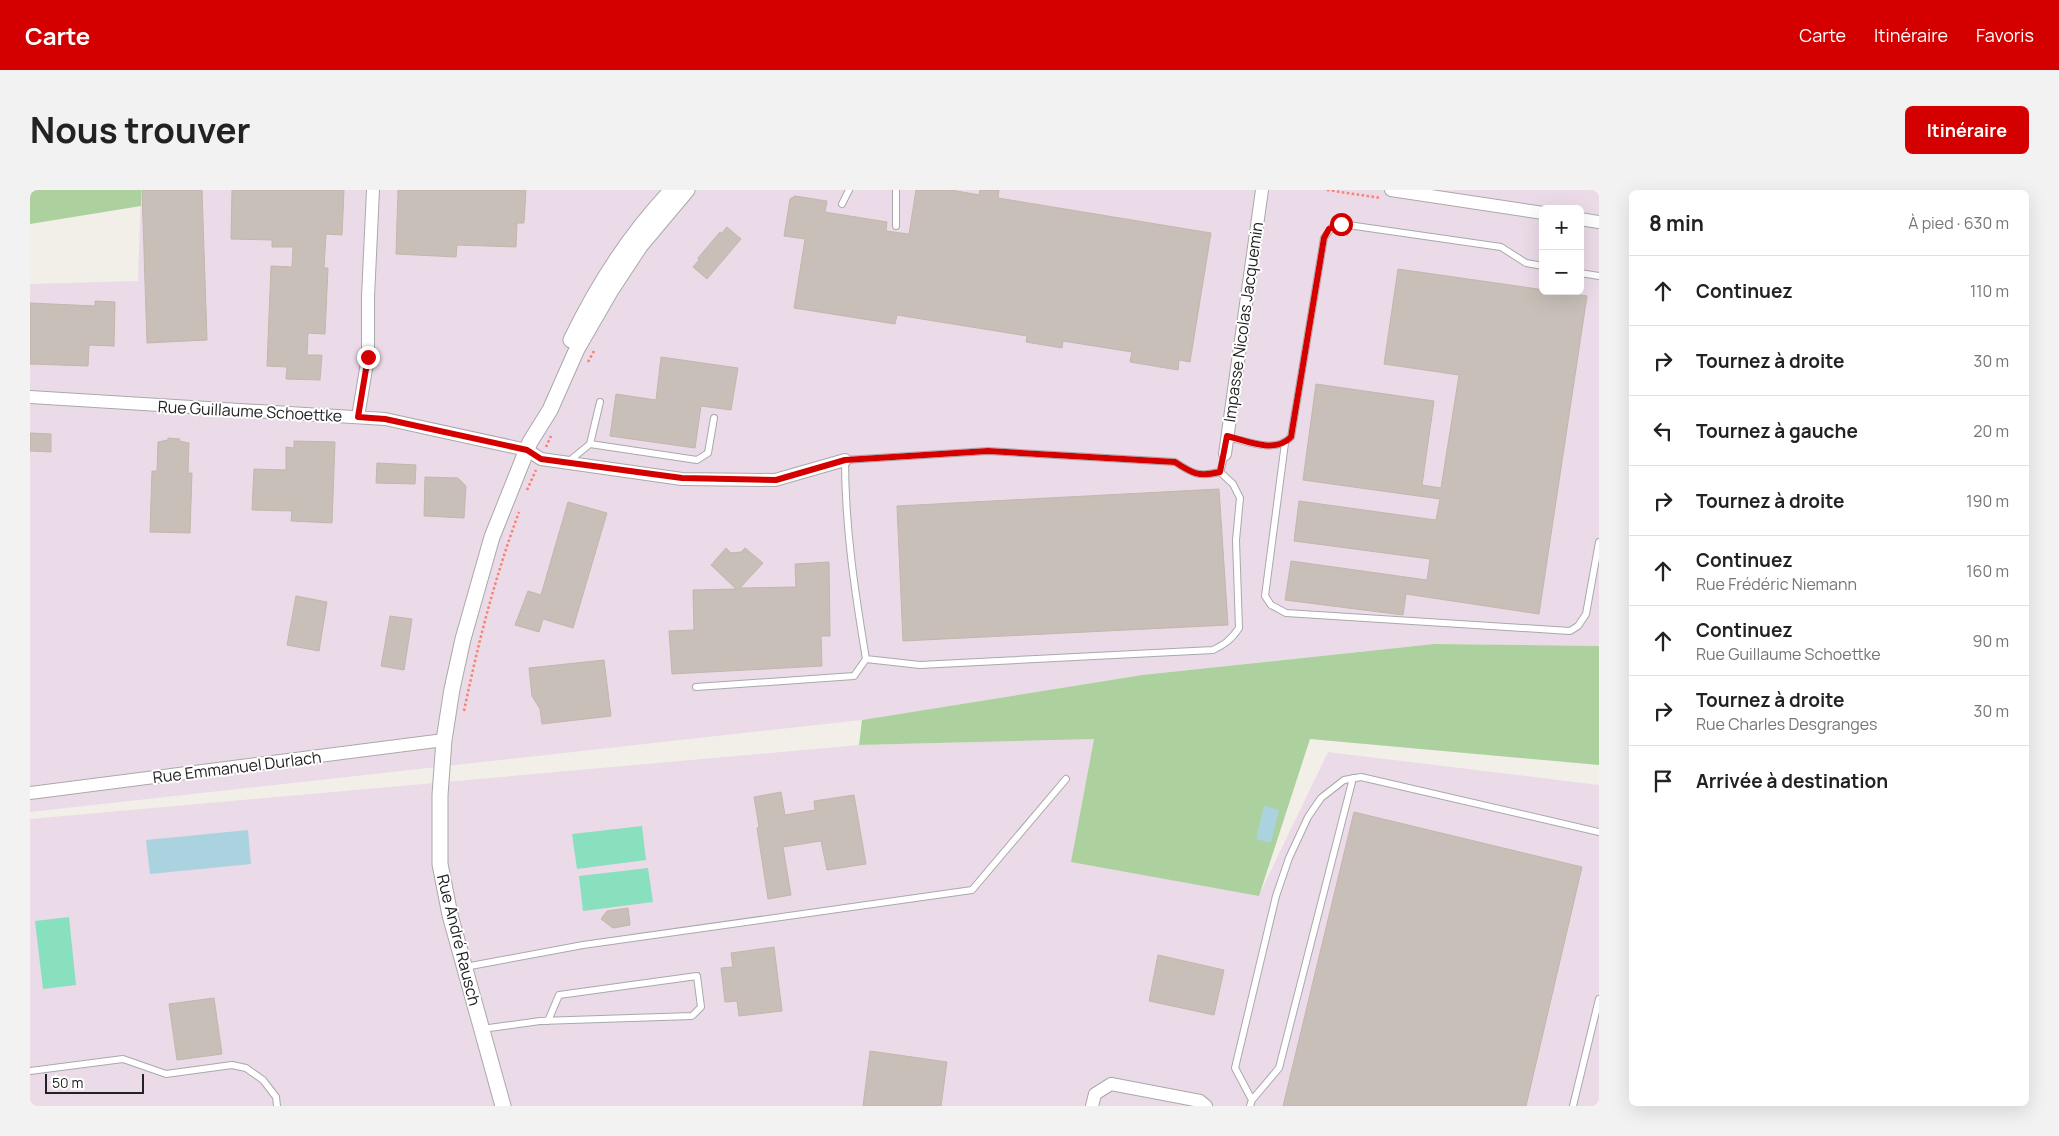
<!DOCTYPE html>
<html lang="fr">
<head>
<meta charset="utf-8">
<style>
	:root { --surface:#fff; --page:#f2f2f2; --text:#222; --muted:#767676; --line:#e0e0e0; --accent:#d40000 }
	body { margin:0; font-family:Manrope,sans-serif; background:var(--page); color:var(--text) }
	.controls { position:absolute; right:15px; top:15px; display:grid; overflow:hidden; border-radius:8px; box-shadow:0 5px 20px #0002 }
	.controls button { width:45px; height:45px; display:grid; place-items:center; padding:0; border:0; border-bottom:1px solid var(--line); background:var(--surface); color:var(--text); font:25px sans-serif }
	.scale { position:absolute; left:15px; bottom:12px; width:99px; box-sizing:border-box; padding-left:5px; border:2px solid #222; border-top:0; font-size:14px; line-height:18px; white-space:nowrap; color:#222; -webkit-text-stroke:4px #fff; paint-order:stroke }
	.stop { position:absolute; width:15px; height:15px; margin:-11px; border:4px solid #d40000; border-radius:50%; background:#fff }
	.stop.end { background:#d40000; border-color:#fff; box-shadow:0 1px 5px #0008 }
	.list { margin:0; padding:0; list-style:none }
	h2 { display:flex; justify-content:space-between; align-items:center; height:65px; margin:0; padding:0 20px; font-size:21px }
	h2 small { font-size:16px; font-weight:400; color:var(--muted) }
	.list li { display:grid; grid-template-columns:32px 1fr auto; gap:15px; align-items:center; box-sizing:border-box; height:70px; padding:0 20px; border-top:1px solid var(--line) }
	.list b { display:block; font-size:19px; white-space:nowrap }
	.list p { margin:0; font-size:16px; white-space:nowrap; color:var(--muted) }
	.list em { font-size:16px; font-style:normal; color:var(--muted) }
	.icon { flex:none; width:28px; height:28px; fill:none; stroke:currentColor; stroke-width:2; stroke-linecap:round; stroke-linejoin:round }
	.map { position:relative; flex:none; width:1569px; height:916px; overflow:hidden; border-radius:8px }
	header { display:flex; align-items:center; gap:30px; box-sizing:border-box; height:70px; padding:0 25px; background:var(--accent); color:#fff }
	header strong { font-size:24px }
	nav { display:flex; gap:28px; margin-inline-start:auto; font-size:18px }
	.intro { display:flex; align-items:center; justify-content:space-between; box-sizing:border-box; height:120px; padding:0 30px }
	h1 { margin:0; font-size:35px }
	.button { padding:12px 22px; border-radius:8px; background:var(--accent); color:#fff; font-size:18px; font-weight:700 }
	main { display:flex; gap:30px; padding:0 30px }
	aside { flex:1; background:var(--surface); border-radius:8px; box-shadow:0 5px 20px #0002 }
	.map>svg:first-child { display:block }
	.industrial { fill:#ebdbe8; fill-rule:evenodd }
	.forest { fill:#add19e }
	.pitch { fill:#88e0be }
	.water { fill:#aad3df }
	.building { fill:#c7bfb8; stroke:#c4b6ab }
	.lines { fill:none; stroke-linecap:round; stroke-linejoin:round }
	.service-casing { stroke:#a9a9a9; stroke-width:8 }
	.minor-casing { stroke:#a9a9a9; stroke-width:14 }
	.tertiary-casing { stroke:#a9a9a9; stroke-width:17 }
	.path { stroke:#fa8072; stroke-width:2.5; stroke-dasharray:2.5 2.5; stroke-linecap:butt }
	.service { stroke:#fff; stroke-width:6 }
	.minor { stroke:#fff; stroke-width:12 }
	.tertiary { stroke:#fff; stroke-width:15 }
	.route { stroke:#d40000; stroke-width:6 }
	.labels { text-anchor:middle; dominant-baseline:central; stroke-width:4; stroke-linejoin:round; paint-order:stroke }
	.street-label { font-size:16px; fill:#222; stroke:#fff }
</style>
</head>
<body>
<header>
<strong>Carte</strong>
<nav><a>Carte</a><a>Itinéraire</a><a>Favoris</a></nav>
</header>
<div class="intro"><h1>Nous trouver</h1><a class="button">Itinéraire</a></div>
<main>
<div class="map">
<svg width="1569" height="916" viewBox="0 0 1569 916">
	<rect width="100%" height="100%" fill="#f2efe9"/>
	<!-- industrial -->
	<path class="industrial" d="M111 0H1569V456L1404 454 1112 485 832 530 0 622V94L108 91ZM1513 19H1550V101H1513Z
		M1064 549 1229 705 1298 562 1569 595V916H0V629L829 555Z"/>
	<!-- forest -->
	<path class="forest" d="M0 0H111V16L0 34Z
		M1404 454 1569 456V575L1280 549 1229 706 1041 672 1064 549 829 555 832 530 1112 485Z"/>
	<!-- pitch -->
	<path class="pitch" d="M612 636 616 670 547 679 542 644Z
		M618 678 623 712 553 721 549 686Z
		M39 727 46 795 13 799 5 731Z"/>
	<!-- water -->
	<path class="water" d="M1234 616 1249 620 1241 653 1226 649Z
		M218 640 221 674 120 684 116 650Z"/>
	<!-- building -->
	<path class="building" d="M112 0H172L177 150 117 153Z
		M202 0H314L312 45 296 44 294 78H298L295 144 278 143 277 165H292L290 190 256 189 257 177 237 176 241 76 262 77 263 57H242V50L201 49Z
		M368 0H496L494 33H487L486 57 427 55 426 67 366 64Z
		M886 0H921L949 5 950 0H969L968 8 1181 43 1160 172 1149 170 1148 180 1100 172 1102 162 1033 151 1032 158 996 152 997 146 867 125 865 134 764 118 775 49 754 46 760 9 765 6 797 11 795 22 857 32 856 41 879 44Z
		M697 37 711 49 677 89 663 77 669 70 668 68 690 42 691 44Z
		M1368 79 1557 106 1509 424 1376 404 1373 425 1255 410 1261 371 1397 390 1400 369 1264 351 1269 311 1406 330 1410 309 1273 290 1286 194 1404 211 1392 295 1411 298 1429 185 1354 174Z
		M65 111 85 112 84 156 59 155 58 176 0 174V113L65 116Z
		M631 167 708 178 701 220 671 216 665 258 580 246 586 204 626 210Z
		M0 243 21 244V262L0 261Z
		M138 248 150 249 149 251 159 253 158 283H162L160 343 120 342 122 281H127L128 252 138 250Z
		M264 251 305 252 302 333 261 331 262 321 222 320 224 279 256 280V257L264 258Z
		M347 273 386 275 385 294 346 293Z
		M395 287 428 288 436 296 434 328 394 326Z
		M1189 299 1198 435 873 451 867 316Z
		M538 312 577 323 543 438 513 429 509 442 485 435 498 401 511 405Z
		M696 358 701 363 711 362 715 358 733 373 710 398 766 397 765 374 799 372 800 446H791L792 476 642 484 639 441 664 440 663 400 706 399 681 375Z
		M266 406 297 412 289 461 257 455Z
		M360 426 382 429 374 480 351 476Z
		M574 470 581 526 512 534 510 519 502 506 499 478Z
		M751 602 755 625 785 620 784 611 824 605 836 674 797 680 791 651 753 657 761 705 738 709 727 638 729 637 724 607Z
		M1324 622 1552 677 1496 916H1253Z
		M598 718 600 735 583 738 571 729 577 721Z
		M744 757 752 821 709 826 707 811 695 812 691 778 703 777 701 763Z
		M1128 765 1194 780 1184 825 1119 811Z
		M184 808 192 864 147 870 139 814Z
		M840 861 917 872 911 916H833Z"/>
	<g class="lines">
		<defs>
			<path id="service" d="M812 14 819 0
				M866 36V0
				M1550 83 1569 86
				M1197 247C1217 251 1245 264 1261 247L1294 48 1302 37 1311 34 1471 57 1496 73 1513 76
				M1255 253 1235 406 1241 415 1256 423 1540 441 1548 436 1556 424 1569 352
				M560 254 570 212
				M538 272 560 254 667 270 678 263 684 228
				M836 469 890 475 1183 460C1195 454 1201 450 1209 438L1206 350 1210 308 1203 294 1190 282
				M666 497 824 486 836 469C825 403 815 337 815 270L958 261 1145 272C1163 284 1169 287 1190 282L1195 264
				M435 777 553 755 942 700 1036 589
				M452 839 510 831 662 826 671 817 667 786 529 805 518 831
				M0 881 93 869 136 884 202 875 216 878 233 890 246 907 247 916
				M1222 910 1249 878 1323 588
				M1220 916 1222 910 1205 878 1246 706 1259 668 1278 627 1291 608 1314 590 1331 587 1569 642
				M1543 916 1569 809"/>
			<path id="minor" d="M1361 0 1513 23
				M1550 29 1569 32
				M0 207 355 229 497 260 511 269 652 289 745 290 815 270
				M328 227 338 167V107L343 0
				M1195 264 1232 0
				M0 603 414 550
				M1062 916 1065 904 1081 894 1170 911 1176 916"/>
			<path id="tertiary" d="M541 150C567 96 601 43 642 0
				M473 916 420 725 410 674V605L414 550 422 499 433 449 462 347 500 252 520 220 547 159 581 100 610 56 657 0"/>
		</defs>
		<!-- service casing -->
		<use href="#service" class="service-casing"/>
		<!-- minor casing -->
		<use href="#minor" class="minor-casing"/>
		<!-- tertiary casing -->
		<use href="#tertiary" class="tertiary-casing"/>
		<!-- path -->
		<path class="path" d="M1297 0 1351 8
			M558 172 564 161
			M516 257 521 246
			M497 300 506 280
			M434 521C448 453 465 387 489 322"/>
		<!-- service -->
		<use href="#service" class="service"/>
		<!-- minor -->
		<use href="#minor" class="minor"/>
		<!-- tertiary -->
		<use href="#tertiary" class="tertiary"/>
	</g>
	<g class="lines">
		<!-- route -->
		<path class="route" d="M338 167 328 227 355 229 497 260 511 269 652 288 746 290 815 270 958 261 1145 272C1163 284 1169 287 1190 282L1197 246C1217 251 1245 264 1261 247L1294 48 1299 39 1311 34"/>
	</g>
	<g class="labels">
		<!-- street labels -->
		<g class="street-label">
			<text transform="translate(1213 132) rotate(-82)">Impasse Nicolas Jacquemin</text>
			<text transform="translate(220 221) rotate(3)">Rue Guillaume Schoettke</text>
			<text transform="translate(207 577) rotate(-7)">Rue Emmanuel Durlach</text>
			<text transform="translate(429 750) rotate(76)">Rue André Rausch</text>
		</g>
	</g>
</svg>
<div class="controls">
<button>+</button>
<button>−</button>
</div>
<div class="scale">50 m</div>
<div class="stop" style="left:1311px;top:34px"></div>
<div class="stop end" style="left:338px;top:167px"></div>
</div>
<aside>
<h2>8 min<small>À pied · 630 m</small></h2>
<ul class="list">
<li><svg class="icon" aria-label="ahead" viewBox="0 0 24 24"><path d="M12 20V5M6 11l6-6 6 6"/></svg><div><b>Continuez</b></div><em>110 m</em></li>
<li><svg class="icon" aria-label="right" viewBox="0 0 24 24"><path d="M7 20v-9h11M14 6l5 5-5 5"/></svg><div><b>Tournez à droite</b></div><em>30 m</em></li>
<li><svg class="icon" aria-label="left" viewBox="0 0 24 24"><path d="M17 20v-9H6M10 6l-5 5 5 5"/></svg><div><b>Tournez à gauche</b></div><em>20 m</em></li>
<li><svg class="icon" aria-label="right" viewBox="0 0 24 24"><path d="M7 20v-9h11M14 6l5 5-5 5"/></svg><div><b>Tournez à droite</b></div><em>190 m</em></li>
<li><svg class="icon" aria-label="ahead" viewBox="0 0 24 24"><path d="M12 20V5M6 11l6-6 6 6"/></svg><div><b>Continuez</b><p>Rue Frédéric Niemann</p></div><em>160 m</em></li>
<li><svg class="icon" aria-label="ahead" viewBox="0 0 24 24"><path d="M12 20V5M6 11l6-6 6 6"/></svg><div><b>Continuez</b><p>Rue Guillaume Schoettke</p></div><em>90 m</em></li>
<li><svg class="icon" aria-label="right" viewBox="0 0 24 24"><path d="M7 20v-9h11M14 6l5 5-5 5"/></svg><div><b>Tournez à droite</b><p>Rue Charles Desgranges</p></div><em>30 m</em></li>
<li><svg class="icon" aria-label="arrive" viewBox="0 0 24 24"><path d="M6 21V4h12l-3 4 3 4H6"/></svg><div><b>Arrivée à destination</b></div></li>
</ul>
</aside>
</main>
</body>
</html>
